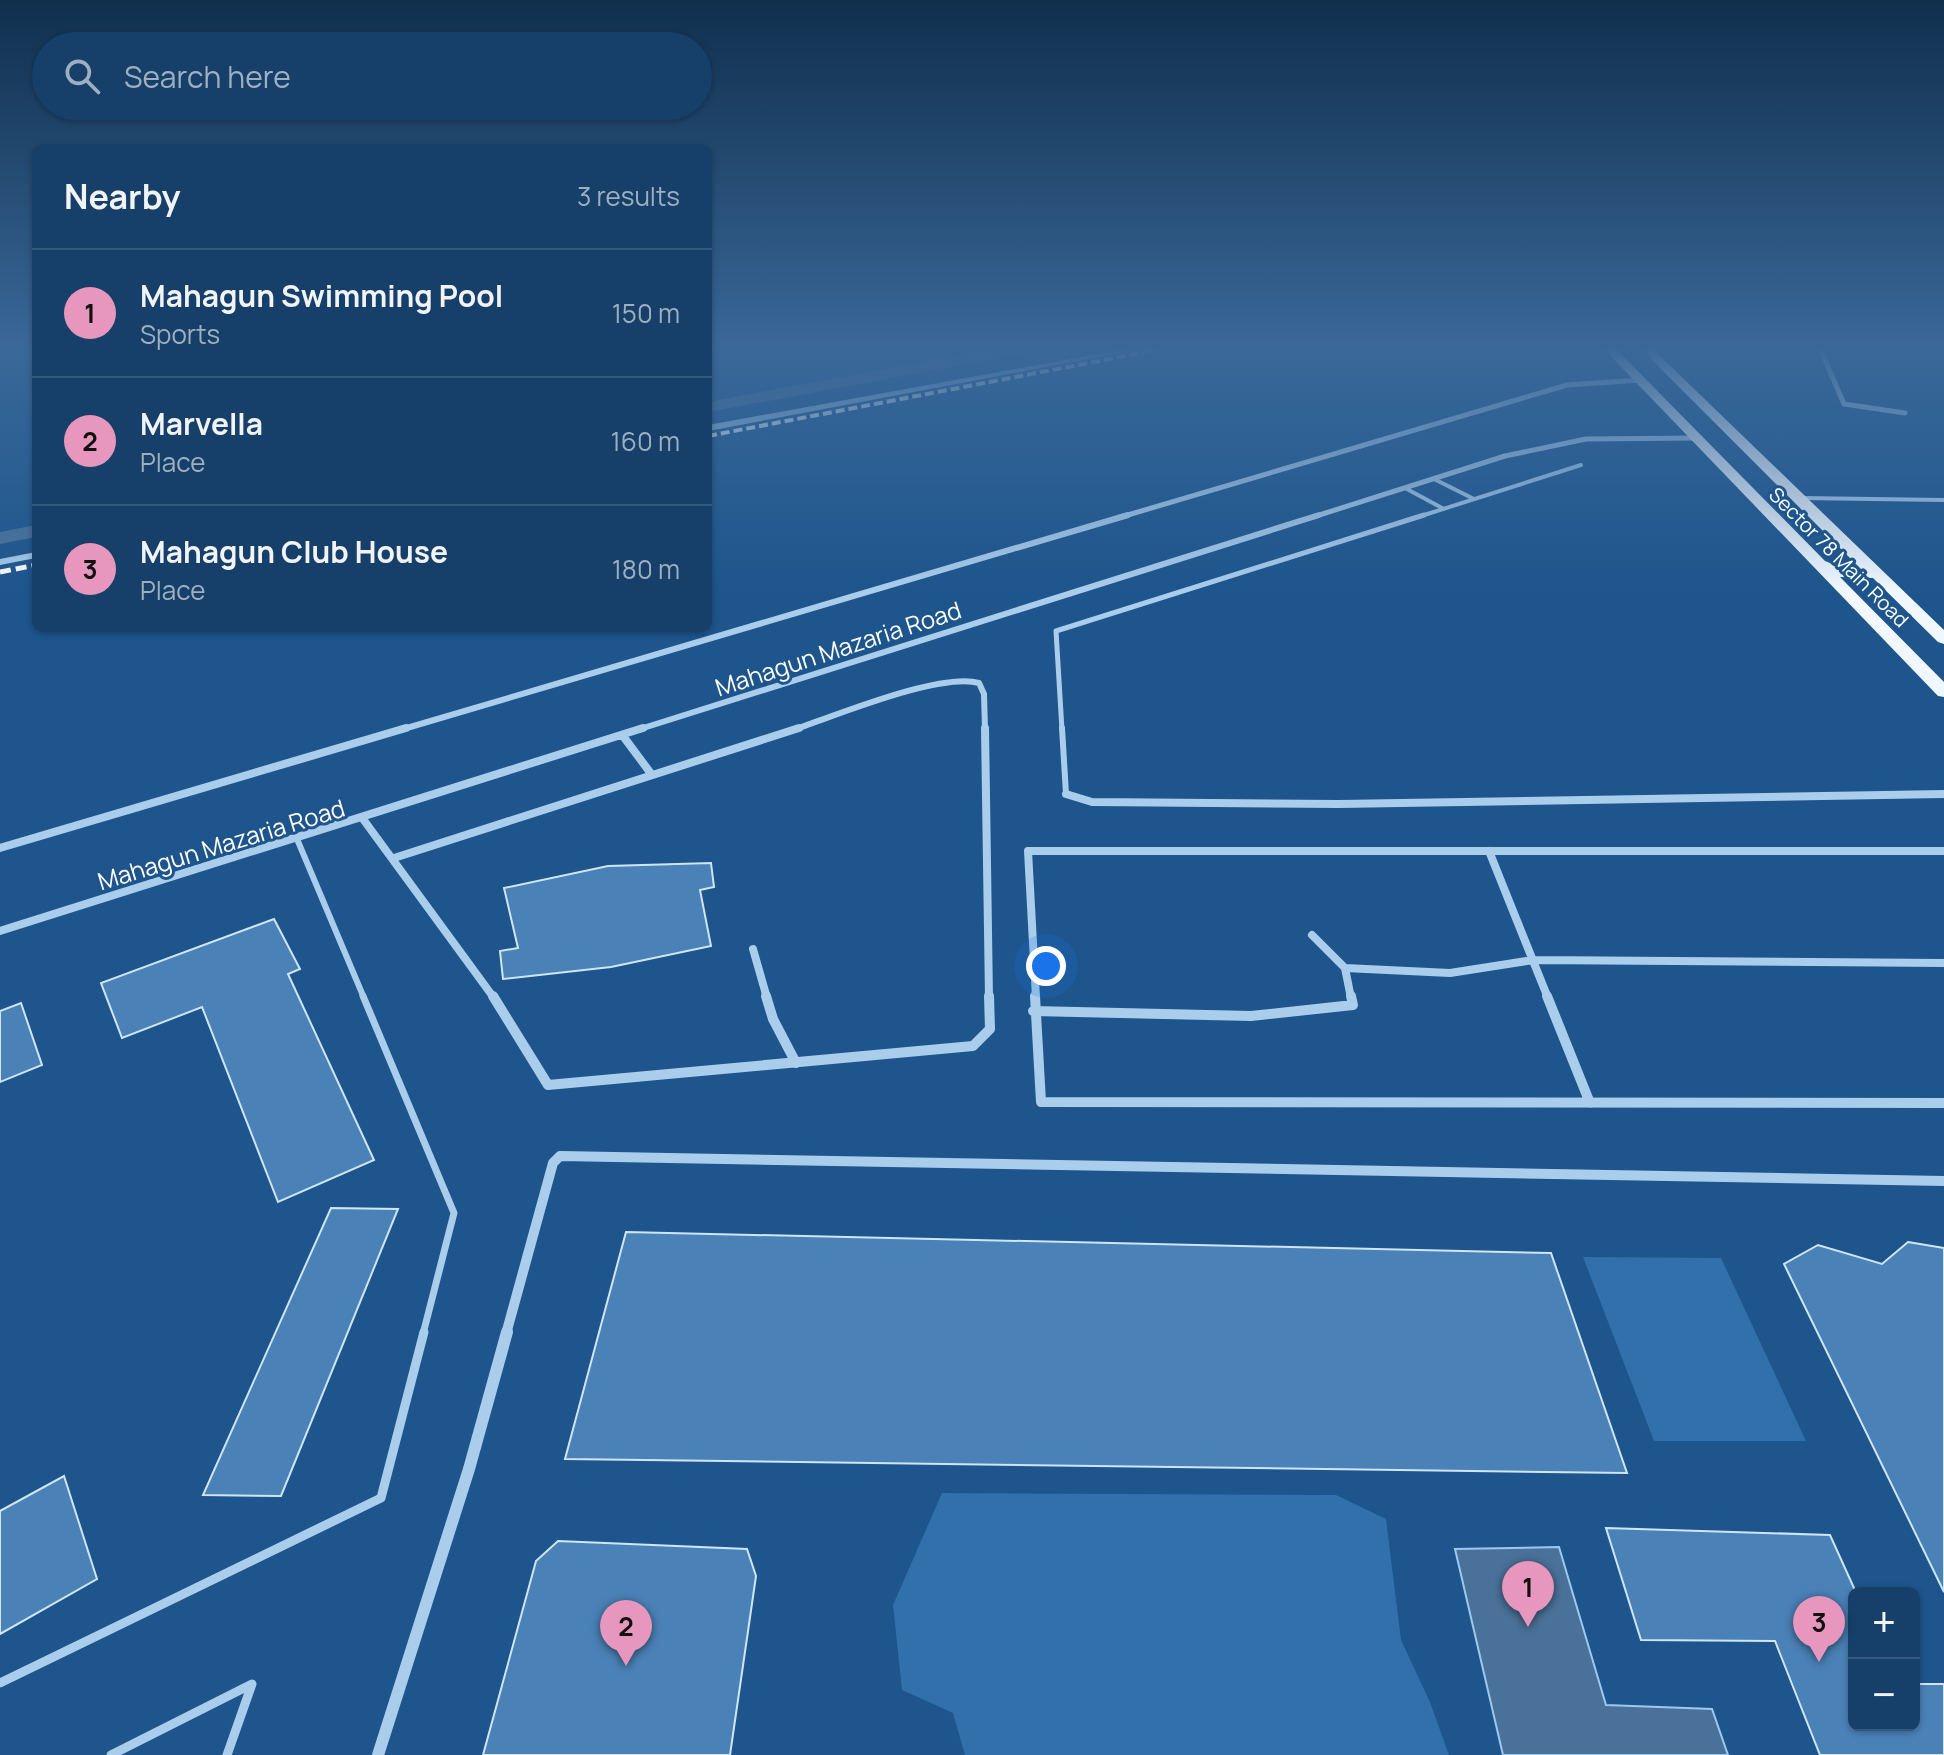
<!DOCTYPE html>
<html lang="en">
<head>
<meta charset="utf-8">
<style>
	:root { --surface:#164069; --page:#1f476f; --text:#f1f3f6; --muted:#9eafc0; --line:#35597d; --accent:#e797bd }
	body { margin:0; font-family:Manrope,sans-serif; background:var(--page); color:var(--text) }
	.controls { position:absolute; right:24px; bottom:24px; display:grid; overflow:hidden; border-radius:12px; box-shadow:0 2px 6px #0004 }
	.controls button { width:72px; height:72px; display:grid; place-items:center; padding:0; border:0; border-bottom:2px solid var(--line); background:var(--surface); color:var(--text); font:40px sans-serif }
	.you { position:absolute; left:1046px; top:966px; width:28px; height:28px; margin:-20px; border:6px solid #fff; border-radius:50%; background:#1a73e8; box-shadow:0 0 0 12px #1a73e833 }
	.badge { display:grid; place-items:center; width:52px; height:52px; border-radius:50%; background:var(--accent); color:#111; font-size:26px; font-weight:700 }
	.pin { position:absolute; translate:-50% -66px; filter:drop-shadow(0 2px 4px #0008) }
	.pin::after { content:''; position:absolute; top:42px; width:28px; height:24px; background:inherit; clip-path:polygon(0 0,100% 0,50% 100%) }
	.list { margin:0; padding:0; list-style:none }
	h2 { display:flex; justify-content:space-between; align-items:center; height:104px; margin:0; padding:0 32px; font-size:34px }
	h2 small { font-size:26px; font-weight:400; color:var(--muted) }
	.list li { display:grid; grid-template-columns:52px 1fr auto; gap:24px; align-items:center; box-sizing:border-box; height:128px; padding:0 32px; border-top:2px solid var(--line) }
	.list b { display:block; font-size:30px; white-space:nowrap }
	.list p { margin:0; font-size:26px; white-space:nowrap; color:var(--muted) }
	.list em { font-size:26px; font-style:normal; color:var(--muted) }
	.icon { flex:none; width:44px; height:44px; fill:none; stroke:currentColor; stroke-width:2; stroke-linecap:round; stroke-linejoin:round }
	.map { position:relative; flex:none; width:1944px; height:1755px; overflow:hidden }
	.search { position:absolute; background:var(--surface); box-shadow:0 2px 6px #0004; left:32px; top:32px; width:680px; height:88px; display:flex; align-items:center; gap:20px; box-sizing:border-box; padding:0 28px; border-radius:44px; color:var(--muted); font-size:30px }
	.panel { position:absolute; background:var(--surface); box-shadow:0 2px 6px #0004; left:32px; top:144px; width:680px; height:488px; border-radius:12px }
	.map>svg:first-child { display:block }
	.green { fill:#3170aa }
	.water { fill:#4a7199; stroke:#9dc8ee; stroke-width:2 }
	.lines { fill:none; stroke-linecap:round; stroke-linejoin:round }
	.canal { fill:#4a7199; fill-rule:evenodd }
	.building { fill:#4a81b6; stroke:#cfe5f9; stroke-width:2 }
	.service-far4 { stroke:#aacdec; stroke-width:4 }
	.service-far3 { stroke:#aacdec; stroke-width:5 }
	.service-far2 { stroke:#aacdec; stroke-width:6 }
	.service-far1 { stroke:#aacdec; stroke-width:7 }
	.service { stroke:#aacdec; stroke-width:9 }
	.minor-far4 { stroke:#aacdec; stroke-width:5 }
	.minor-far3 { stroke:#aacdec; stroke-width:6 }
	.minor-far2 { stroke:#aacdec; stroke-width:8 }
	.minor-far1 { stroke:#aacdec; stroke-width:10 }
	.minor { stroke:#aacdec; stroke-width:12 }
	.tertiary { fill:#aacdec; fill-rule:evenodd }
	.primary { fill:#f0f7ff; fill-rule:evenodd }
	.rail-far1 { stroke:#fff; stroke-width:4; stroke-dasharray:9 4; stroke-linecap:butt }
	.rail { stroke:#fff; stroke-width:5; stroke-dasharray:11 5; stroke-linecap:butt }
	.labels { text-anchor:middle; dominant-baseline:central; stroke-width:6; stroke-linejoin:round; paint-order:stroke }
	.far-street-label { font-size:20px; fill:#fff; stroke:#1d558c }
	.street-label { font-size:24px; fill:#fff; stroke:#1d558c }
</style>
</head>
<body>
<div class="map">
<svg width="1944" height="1755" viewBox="0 0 1944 1755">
	<rect width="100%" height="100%" fill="#1d558c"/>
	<!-- green -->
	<path class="green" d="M1583 1257 1721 1258 1806 1441H1654Z
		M942 1493 1336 1495 1386 1519 1401 1640 1430 1702 1449 1755H965L953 1713 902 1690 893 1605Z"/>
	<!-- water -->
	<path class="water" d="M1559 1547 1606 1705 1712 1709 1728 1755H1503L1455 1549Z"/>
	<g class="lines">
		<!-- canal -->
		<path class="canal" d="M1010 346H1044L1036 351 708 412V402Z
			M36 525V537L0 544V532Z"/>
	</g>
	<!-- building -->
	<path class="building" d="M711 863 714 887 700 890 711 946 611 967 503 979 500 951 518 948 504 888 608 866Z
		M274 919 300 969 288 974 374 1160 278 1202 202 1007 122 1038 101 983Z
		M21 1003 42 1065 0 1082V1011Z
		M331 1208 398 1209 281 1496 203 1495Z
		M626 1232 1551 1253 1627 1473 565 1459Z
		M1908 1242 1944 1248V1592L1784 1264 1818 1245 1882 1264Z
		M64 1476 97 1579 0 1634V1511Z
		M1606 1528 1830 1535 1854 1588V1725H1914V1684H1944V1755H1820L1775 1641 1641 1640Z
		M558 1541 747 1549 756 1576 730 1755H483L536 1561Z"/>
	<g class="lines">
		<!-- service-far4 -->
		<path class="service-far4" d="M1434 479 1474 499
			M1405 488 1444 509
			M1801 498 1944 500
			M1418 517 1581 465"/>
		<!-- service-far3 -->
		<path class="service-far3" d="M1062 730 1056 631 1424 515"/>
		<!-- service-far2 -->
		<path class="service-far2" d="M1062 728 1066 794
			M297 839 364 998"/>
		<!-- service-far1 -->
		<path class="service-far1" d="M363 996 454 1213 423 1334"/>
		<!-- service -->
		<path class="service" d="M0 1683 381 1498 424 1332
			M111 1755 252 1684 227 1755"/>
		<!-- minor-far4 -->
		<path class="minor-far4" d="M1819 346 1844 404 1905 413
			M1121 517 1567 385 1641 380
			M1313 517 1505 456 1586 439 1695 438"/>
		<!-- minor-far3 -->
		<path class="minor-far3" d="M400 730 1128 515
			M637 730 1319 515
			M793 730C835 716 940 672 979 683L984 694 985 730"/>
		<!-- minor-far2 -->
		<path class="minor-far2" d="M985 728 989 998
			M623 736 652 775
			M1066 794 1092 802 1339 804 1944 794
			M363 819 494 998
			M0 848 406 728
			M1489 851 1548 998
			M394 858 799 728
			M0 931 643 728
			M1312 935 1345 968
			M753 949 767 998
			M1036 998 1028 851H1944
			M1351 998 1345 968 1450 973 1533 960 1944 963"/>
		<!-- minor-far1 -->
		<path class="minor-far1" d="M493 996 548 1085 973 1046 990 1029 989 996
			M766 996 773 1019 796 1063
			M1035 996 1041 1102 1944 1103
			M1547 996 1590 1103
			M1033 1011 1251 1016 1353 1005 1351 996
			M506 1334 553 1163 560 1156 1944 1181"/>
		<!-- minor -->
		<path class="minor" d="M378 1755 469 1469 507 1332"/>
		<!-- tertiary -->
		<path class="tertiary" d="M1142 346H1157L708 431V425Z
			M36 552V558L0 565V559Z"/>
		<!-- primary -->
		<path class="primary" d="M1601 346H1613L1825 561 1845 569 1862 570 1653 361 1643 346H1654L1661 357 1944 630V644L1938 642 1873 578 1840 577 1944 682V697L1938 696Z"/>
		<!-- rail-far1 -->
		<path class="rail-far1" d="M708 436 1177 346"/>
		<!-- rail -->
		<path class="rail" d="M0 572 36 565"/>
	</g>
	<!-- sky -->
	<linearGradient id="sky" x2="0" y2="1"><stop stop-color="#102f4d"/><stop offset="0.59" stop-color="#3a6899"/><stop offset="1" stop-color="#3a6899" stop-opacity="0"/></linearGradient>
	<rect width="1944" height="591" fill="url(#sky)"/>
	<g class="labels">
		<!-- far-street labels -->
		<g class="far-street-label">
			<text transform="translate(1839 557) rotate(45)">Sector 78 Main Road</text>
		</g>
		<!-- street labels -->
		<g class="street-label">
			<text transform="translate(838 648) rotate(-18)">Mahagun Mazaria Road</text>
			<text transform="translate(221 844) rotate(-17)">Mahagun Mazaria Road</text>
		</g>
	</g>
</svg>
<div class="controls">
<button>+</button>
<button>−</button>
</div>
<div class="you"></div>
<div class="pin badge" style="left:1528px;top:1627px">1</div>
<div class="pin badge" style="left:626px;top:1666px">2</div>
<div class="pin badge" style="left:1819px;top:1662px">3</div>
<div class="search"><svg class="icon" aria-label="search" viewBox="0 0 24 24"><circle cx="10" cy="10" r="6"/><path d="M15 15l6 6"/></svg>Search here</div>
<section class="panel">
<h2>Nearby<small>3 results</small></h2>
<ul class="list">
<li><span class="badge">1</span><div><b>Mahagun Swimming Pool</b><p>Sports</p></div><em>150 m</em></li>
<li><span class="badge">2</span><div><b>Marvella</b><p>Place</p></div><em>160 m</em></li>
<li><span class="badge">3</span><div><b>Mahagun Club House</b><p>Place</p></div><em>180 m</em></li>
</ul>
</section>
</div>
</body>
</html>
